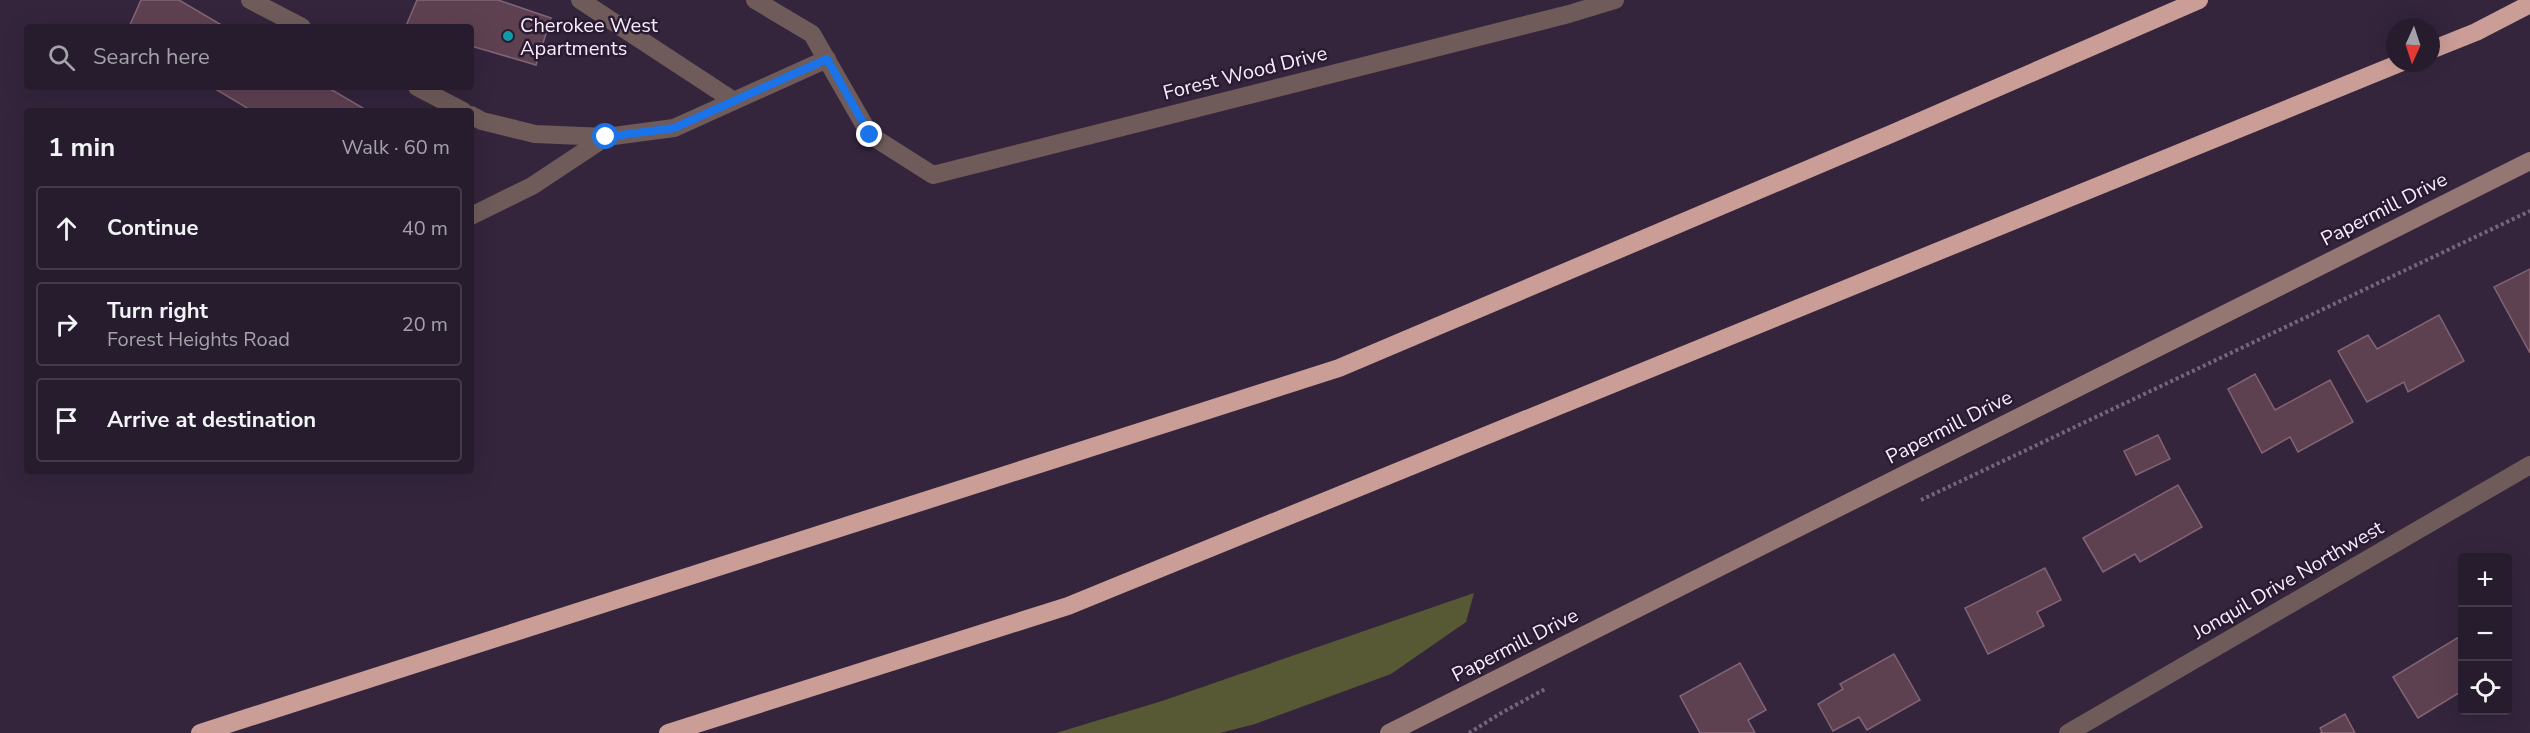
<!DOCTYPE html>
<html lang="en">
<head>
<meta charset="utf-8">
<style>
	:root { --surface:#271c2e; --page:#33293a; --text:#f1f3f6; --muted:#a4a1aa; --line:#433a4a }
	body { margin:0; font-family:"Nunito Sans",sans-serif; background:var(--page); color:var(--text) }
	.controls { position:absolute; right:18px; bottom:18px; display:grid; overflow:hidden; border-radius:6px; box-shadow:0 6px 24px #0002 }
	.controls button { width:54px; height:54px; display:grid; place-items:center; padding:0; border:0; border-bottom:2px solid var(--line); background:var(--surface); color:var(--text); font:30px sans-serif }
	.compass { position:absolute; left:2386px; top:18px; width:54px; height:54px; border-radius:50%; background:var(--surface); box-shadow:0 6px 24px #0002; rotate:183deg }
	.stop { position:absolute; width:18px; height:18px; margin:-14px; border:4px solid #1a73e8; border-radius:50%; background:#fff }
	.stop.end { background:#1a73e8; border-color:#fff; box-shadow:0 2px 6px #0008 }
	.list { margin:0; padding:0; list-style:none }
	h2 { display:flex; justify-content:space-between; align-items:center; height:78px; margin:0; padding:0 24px; font-size:26px }
	h2 small { font-size:20px; font-weight:400; color:var(--muted) }
	.list li { display:grid; grid-template-columns:39px 1fr auto; gap:18px; align-items:center; box-sizing:border-box; height:84px; margin:0 12px 12px; padding:0 12px; border:2px solid var(--line); border-radius:6px }
	.list b { display:block; font-size:22px; white-space:nowrap }
	.list p { margin:0; font-size:20px; white-space:nowrap; color:var(--muted) }
	.list em { font-size:20px; font-style:normal; color:var(--muted) }
	.icon { flex:none; width:33px; height:33px; fill:none; stroke:currentColor; stroke-width:2; stroke-linecap:round; stroke-linejoin:round }
	.map { position:relative; flex:none; width:2530px; height:733px; overflow:hidden }
	.search { position:absolute; background:var(--surface); box-shadow:0 6px 24px #0002; left:24px; top:24px; width:450px; height:66px; display:flex; align-items:center; gap:15px; box-sizing:border-box; padding:0 21px; border-radius:6px; color:var(--muted); font-size:22px }
	.panel { position:absolute; background:var(--surface); box-shadow:0 6px 24px #0002; left:24px; top:108px; width:450px; height:366px; border-radius:6px }
	.map>svg:first-child { display:block }
	.forest { fill:#565934 }
	.building { fill:#5e4151; stroke:#836475; stroke-width:1.5 }
	.lines { fill:none; stroke-linecap:round; stroke-linejoin:round }
	.path { stroke:#74677c; stroke-width:4; stroke-dasharray:3 3; stroke-linecap:butt }
	.lane { stroke:#6f5c5a; stroke-width:18 }
	.street { stroke:#6f5c5a; stroke-width:18 }
	.secondary { stroke:#947773; stroke-width:18 }
	.highway { stroke:#cb9d97; stroke-width:18 }
	.route { stroke:#1a73e8; stroke-width:8 }
	.culture-dot { fill:#0f9aa8; stroke:#2a1b32; stroke-width:2 }
	.labels { text-anchor:middle; dominant-baseline:central; stroke-width:5; stroke-linejoin:round; paint-order:stroke }
	.poi-label { font-size:20px; fill:#f6ecfc; stroke:#2a1b32; text-anchor:start }
	.street-label { font-size:20px; fill:#f6ecfc; stroke:#2a1b32 }
</style>
</head>
<body>
<div class="map">
<svg width="2530" height="733" viewBox="0 0 2530 733">
	<rect width="100%" height="100%" fill="#34253d"/>
	<!-- forest -->
	<path class="forest" d="M1474 593 1466 622 1391 674 1255 724 1220 733H1056L1162 701Z"/>
	<!-- building -->
	<path class="building" d="M141 0H179L225 27H129Z
		M417 0H498L551 18 536 65 471 46V27L406 26Z
		M212 87H327L368 111H252Z
		M2530 269V353L2494 287Z
		M2439 315 2464 361 2408 392 2404 382 2367 402 2338 351 2368 335 2377 349Z
		M2255 374 2275 410 2330 380 2353 422 2298 452 2290 437 2262 453 2228 389Z
		M2158 435 2170 459 2136 475 2124 451Z
		M2178 485 2202 527 2140 562 2135 554 2103 572 2083 538Z
		M2045 568 2061 600 2037 612 2044 626 1988 654 1965 608Z
		M2462 635V691L2418 718 2393 677Z
		M1894 654 1920 700 1867 730 1859 717 1833 731 1818 704 1843 689 1840 684Z
		M1740 663 1766 710 1748 720 1755 733H1700L1680 696Z
		M2345 714 2355 733H2320L2322 732 2320 728Z"/>
	<g class="lines">
		<!-- path -->
		<path class="path" d="M1921 500 2530 211
			M1469 733 1503 712 1547 688"/>
		<!-- lane -->
		<path class="lane" d="M250 0 302 27
			M580 0 734 101
			M417 87 463 111
			M471 115 482 121 535 134 606 137 674 128 827 59
			M471 216 532 186 606 137"/>
		<!-- street -->
		<path class="street" d="M755 0 812 34 870 135 933 175 1569 14 1615 0
			M2068 733 2530 465"/>
		<!-- secondary -->
		<path class="secondary" d="M1389 733 2530 161"/>
		<!-- highway -->
		<path class="highway" d="M2431 50 2476 32 2530 4
			M200 733 1339 368 1891 134 2199 0
			M668 733 1068 606 2400 63"/>
	</g>
	<g class="lines">
		<!-- route -->
		<path class="route" d="M606 137 674 128 827 59 870 135"/>
	</g>
	<!-- markers -->
	<circle class="culture-dot" cx="508" cy="36" r="6"/>
	<g class="labels">
		<!-- poi labels -->
		<g class="poi-label">
			<text x="520" y="25">Cherokee West<tspan x="520" dy="23">Apartments</tspan></text>
		</g>
		<!-- street labels -->
		<g class="street-label">
			<text transform="translate(1245 73) rotate(-14)">Forest Wood Drive</text>
			<text transform="translate(2384 209) rotate(-27)">Papermill Drive</text>
			<text transform="translate(1949 427) rotate(-27)">Papermill Drive</text>
			<text transform="translate(2288 580) rotate(-30)">Jonquil Drive Northwest</text>
			<text transform="translate(1515 645) rotate(-27)">Papermill Drive</text>
		</g>
	</g>
</svg>
<div class="controls">
<button>+</button>
<button>−</button>
<button><svg class="icon" aria-label="locate" viewBox="0 0 24 24"><circle cx="12" cy="12" r="6"/><path d="M12 2v4M12 18v4M2 12h4M18 12h4"/></svg></button>
</div>
<svg class="compass" viewBox="-18 -18 36 36"><path d="M0-13l5 13h-10z" fill="#e53935"/><path d="M0 13l5-13h-10z" fill="#a4a1aa"/></svg>
<div class="stop" style="left:606px;top:137px"></div>
<div class="stop end" style="left:870px;top:135px"></div>
<div class="search"><svg class="icon" aria-label="search" viewBox="0 0 24 24"><circle cx="10" cy="10" r="6"/><path d="M15 15l6 6"/></svg>Search here</div>
<section class="panel">
<h2>1 min<small>Walk · 60 m</small></h2>
<ul class="list">
<li><svg class="icon" aria-label="ahead" viewBox="0 0 24 24"><path d="M12 20V5M6 11l6-6 6 6"/></svg><div><b>Continue</b></div><em>40 m</em></li>
<li><svg class="icon" aria-label="right" viewBox="0 0 24 24"><path d="M7 20v-9h11M14 6l5 5-5 5"/></svg><div><b>Turn right</b><p>Forest Heights Road</p></div><em>20 m</em></li>
<li><svg class="icon" aria-label="arrive" viewBox="0 0 24 24"><path d="M6 21V4h12l-3 4 3 4H6"/></svg><div><b>Arrive at destination</b></div></li>
</ul>
</section>
</div>
</body>
</html>
